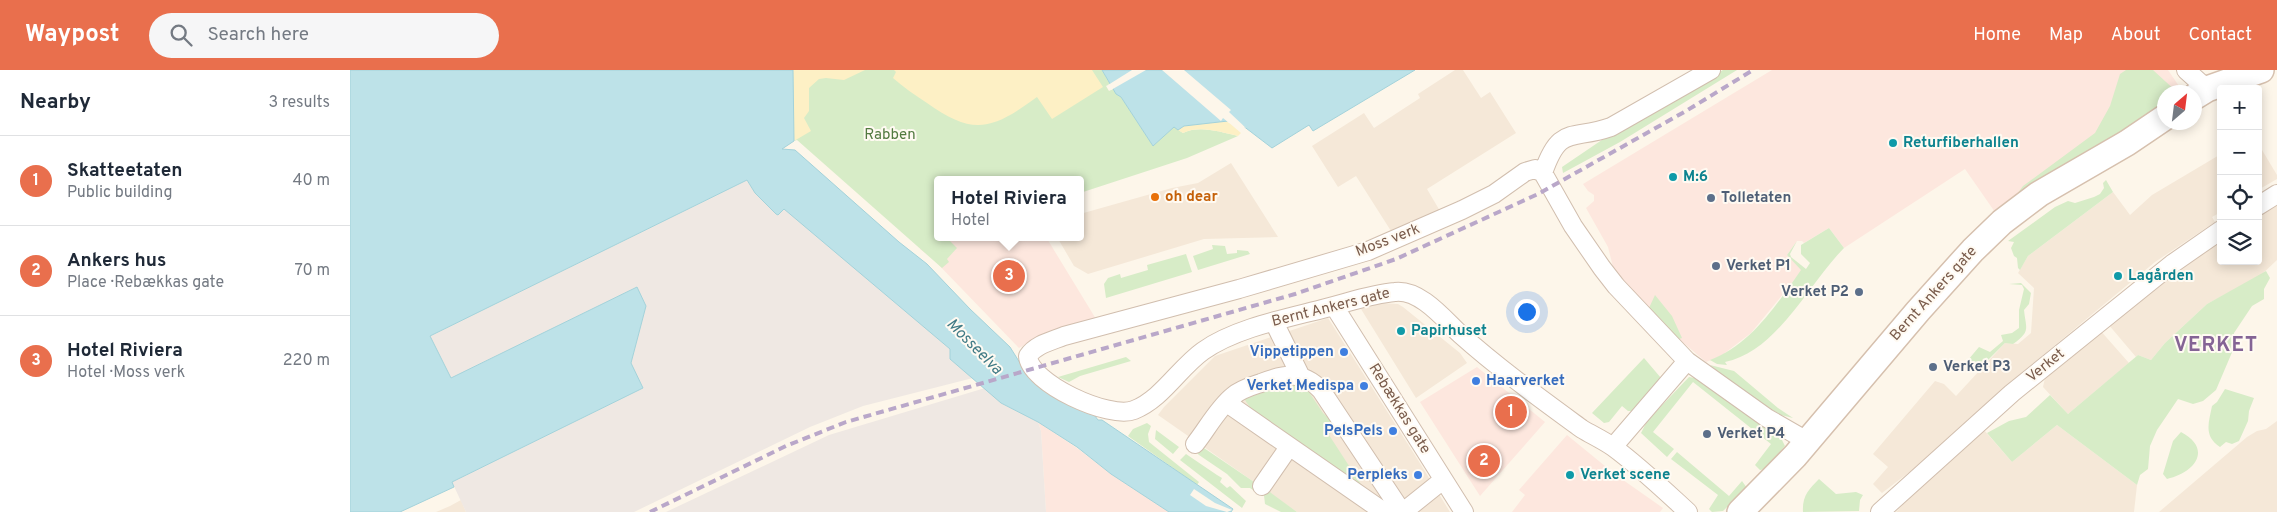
<!DOCTYPE html>
<html lang="en">
<head>
<meta charset="utf-8">
<style>
	:root { --surface:#fff; --page:#f6f6f7; --text:#1f2937; --muted:#747a83; --line:#e0e1e3; --accent:#e96f4d }
	body { margin:0; font-family:Overpass,sans-serif; background:var(--page); color:var(--text) }
	.controls { position:absolute; right:15px; top:15px; display:grid; overflow:hidden; border-radius:5px; box-shadow:0 2px 12px #0003 }
	.controls button { width:45px; height:45px; display:grid; place-items:center; padding:0; border:0; border-bottom:1px solid var(--line); background:var(--surface); color:var(--text); font:25px sans-serif }
	.compass { position:absolute; left:1807px; top:15px; width:45px; height:45px; border-radius:50%; background:var(--surface); box-shadow:0 2px 12px #0003; rotate:28deg }
	.you { position:absolute; left:1176px; top:241px; width:18px; height:18px; margin:-12px; border:4px solid #fff; border-radius:50%; background:#1a73e8; box-shadow:0 0 0 8px #1a73e833 }
	.badge { display:grid; place-items:center; width:32px; height:32px; border-radius:50%; background:var(--accent); color:#fff; font-size:16px; font-weight:700 }
	.pin { position:absolute; translate:-50% -50%; border:2px solid #fff; box-shadow:0 1px 5px #0006 }
	.popup { position:absolute; left:584px; top:106px; width:150px; height:65px; box-sizing:border-box; display:grid; place-content:center; border-radius:5px; background:var(--surface); filter:drop-shadow(0 1px 4px #0005); font-size:16px; white-space:nowrap; color:var(--muted) }
	.popup b { font-size:19px; color:var(--text) }
	.popup::after { content:''; position:absolute; left:50%; top:100%; margin-left:-10px; border:10px solid transparent; border-top-color:var(--surface) }
	.list { margin:0; padding:0; list-style:none }
	h2 { display:flex; justify-content:space-between; align-items:center; height:65px; margin:0; padding:0 20px; font-size:21px }
	h2 small { font-size:16px; font-weight:400; color:var(--muted) }
	.list li { display:grid; grid-template-columns:32px 1fr auto; gap:15px; align-items:center; box-sizing:border-box; height:90px; padding:0 20px; border-top:1px solid var(--line) }
	.list b { display:block; font-size:19px; white-space:nowrap }
	.list p { margin:0; font-size:16px; white-space:nowrap; color:var(--muted) }
	.list em { font-size:16px; font-style:normal; color:var(--muted) }
	.icon { flex:none; width:28px; height:28px; fill:none; stroke:currentColor; stroke-width:2; stroke-linecap:round; stroke-linejoin:round }
	.map { position:relative; flex:none; width:1927px; height:442px; overflow:hidden }
	header { display:flex; align-items:center; gap:30px; box-sizing:border-box; height:70px; padding:0 25px; background:var(--accent); color:#fff }
	header strong { font-size:24px }
	nav { display:flex; gap:28px; margin-inline-start:auto; font-size:18px }
	.search { width:350px; height:45px; background:var(--page); display:flex; align-items:center; gap:12px; box-sizing:border-box; padding:0 18px; border-radius:28px; color:var(--muted); font-size:19px }
	main { display:flex }
	aside { flex:1; background:var(--surface) }
	.map>svg:first-child { display:block }
	.residential { fill:#f5e8d8 }
	.commercial { fill:#fde7de }
	.industrial { fill:#efe8e3 }
	.green { fill:#d7ecc7 }
	.sand { fill:#fdf0c5 }
	.water { fill:#bde2e8; stroke:#a3d2da }
	.pier { fill:#fdf6ea }
	.lines { fill:none; stroke-linecap:round; stroke-linejoin:round }
	.street-casing { stroke:#d1beae; stroke-width:20 }
	.secondary-casing { stroke:#d6c0ae; stroke-width:28 }
	.street { stroke:#fff; stroke-width:18 }
	.secondary { stroke:#fff; stroke-width:25 }
	.rail { stroke:#b9a7c9; stroke-width:4; stroke-dasharray:8 5; stroke-linecap:butt }
	.culture-dot { fill:#0f9aa8; stroke:#fffaf2; stroke-width:2 }
	.food-dot { fill:#e8710a; stroke:#fffaf2; stroke-width:2 }
	.service-dot { fill:#5c6f8a; stroke:#fffaf2; stroke-width:2 }
	.shop-dot { fill:#3f7fe0; stroke:#fffaf2; stroke-width:2 }
	.labels { text-anchor:middle; dominant-baseline:central; stroke-width:4; stroke-linejoin:round; paint-order:stroke }
	.park-label { font-size:15px; fill:#527a40; stroke:#fffaf2 }
	.culture-label { font-size:15px; font-weight:bold; fill:#0d838f; stroke:#fffaf2; text-anchor:start }
	.food-label { font-size:15px; font-weight:bold; fill:#c56008; stroke:#fffaf2; text-anchor:start }
	.service-label { font-size:15px; font-weight:bold; fill:#4e5e75; stroke:#fffaf2; text-anchor:start }
	.street-label { font-size:15px; fill:#7a5c4c; stroke:#fffaf2 }
	.shop-label { font-size:15px; font-weight:bold; fill:#366cbe; stroke:#fffaf2; text-anchor:end }
	.water-label { font-size:16px; font-style:italic; fill:#417b86; stroke:#fffaf2 }
	.district-label { font-size:20px; font-weight:bold; letter-spacing:1px; fill:#846495; stroke:#fffaf2 }
</style>
</head>
<body>
<header>
<strong>Waypost</strong>
<div class="search"><svg class="icon" aria-label="search" viewBox="0 0 24 24"><circle cx="10" cy="10" r="6"/><path d="M15 15l6 6"/></svg>Search here</div>
<nav><a>Home</a><a>Map</a><a>About</a><a>Contact</a></nav>
</header>
<main>
<aside>
<h2>Nearby<small>3 results</small></h2>
<ul class="list">
<li><span class="badge">1</span><div><b>Skatteetaten</b><p>Public building</p></div><em>40 m</em></li>
<li><span class="badge">2</span><div><b>Ankers hus</b><p>Place · Rebækkas gate</p></div><em>70 m</em></li>
<li><span class="badge">3</span><div><b>Hotel Riviera</b><p>Hotel · Moss verk</p></div><em>220 m</em></li>
</ul>
</aside>
<div class="map">
<svg width="1927" height="442" viewBox="0 0 1927 442">
	<rect width="100%" height="100%" fill="#fdf6ea"/>
	<!-- residential -->
	<path class="residential" d="M1105 0H1113L1131 28 1140 22 1166 63 1077 119 1090 141 1041 161 1006 106 988 117 962 76 1014 43 1024 58 1070 28 1068 24Z
		M1908 79 1912 80 1927 105V109L1908 120Z
		M1871 84V142L1862 147 1865 152 1805 192 1656 316 1566 397 1532 423 1523 414 1538 397 1523 384 1585 311 1594 314 1606 326 1655 273 1668 274 1681 263 1684 218 1668 203 1678 186 1763 122 1780 145 1802 125Z
		M881 93 928 167 854 169 738 204 724 196 707 167H730V144L822 118 848 113Z
		M1927 132V190L1910 206 1857 234 1815 273 1801 290 1788 285 1786 287 1758 254 1835 194 1871 170V191H1908V145Z
		M1030 233 1048 234 1053 237 1110 283 1117 293 1066 328 1011 239Z
		M978 248 1068 390 1100 442H947L808 345 814 337 865 286Z
		M1749 259 1779 293 1718 344 1693 317 1695 308Z
		M1927 351V442H1809L1897 367 1907 361 1916 359Z
		M1707 355 1787 415 1784 442H1546L1566 420 1634 360 1662 392Z
		M111 430 116 442H86L100 436Z"/>
	<!-- commercial -->
	<path class="commercial" d="M1422 0H1818L1833 22H1814L1647 145 1615 99 1494 178 1479 158 1454 173 1452 171H1447L1437 185 1452 200 1438 218 1401 263 1371 286 1356 292 1329 269 1264 201 1258 177 1236 138 1244 131V125L1238 121 1233 114Z
		M588 160V167H696L746 249 691 266 669 278 583 189 570 179Z
		M1127 297 1195 352 1130 426 1070 332Z
		M688 352 727 378 761 404 819 442H696L691 361Z
		M1217 365 1266 405 1313 438 1310 442H1162L1175 425 1169 420Z"/>
	<!-- industrial -->
	<path class="industrial" d="M397 110 405 123 426 144 428 145 434 138 600 279V289L623 308 513 336 460 357 284 442H116L102 412 293 318 281 293 296 236 287 217 101 308 80 266Z
		M635 318 651 333 688 352 691 361 696 442H316L479 365Z"/>
	<!-- green -->
	<path class="green" d="M443 0H752L760 14 756 16 759 21 763 19 771 27 803 76 824 57 833 63C850 55 870 62 888 66L837 88 730 123V110H588V167H596L607 178 597 189 599 192 592 198 447 70 444 71Z
		M1373 0H1387L1270 72 1213 103 1212 97 1271 57Z
		M1776 0H1803L1827 22H1814V36L1656 139 1673 116 1745 63 1760 36 1770 4Z
		M1756 110 1763 122 1678 186 1670 200 1668 198 1667 188 1664 186 1661 178 1664 172 1658 171 1705 137 1718 131 1725 133 1744 127 1750 124 1754 118 1753 113Z
		M1479 158 1494 178C1459 213 1427 282 1375 292L1377 295 1367 294 1360 290C1401 275 1427 234 1451 200L1437 185 1447 171 1440 184 1441 187 1456 199 1460 193 1451 184V175Z
		M862 175 875 176 877 184 887 183V180L898 181 900 184 848 200 843 186 863 179Z
		M836 184 842 202 756 228 754 214 758 208 770 204 771 208 798 200 797 195Z
		M1916 201 1920 208 1914 219V229L1902 236 1884 263 1883 280 1866 320 1853 331 1843 334 1828 329 1807 360 1800 376 1798 399 1790 405 1787 415 1707 355 1662 392 1637 363 1659 351 1676 347 1700 325 1718 344 1788 285 1801 290 1815 273 1857 234Z
		M1671 213 1681 223 1679 234 1674 240C1676 259 1681 261 1663 274L1655 273 1628 300 1618 290 1629 277 1640 282 1653 271 1651 265 1662 263 1669 258V240L1674 219 1672 215 1659 214Z
		M1305 225 1322 246 1332 268 1329 269 1299 238Z
		M776 287 781 291 730 306 719 312 708 307Z
		M1294 288 1311 308 1283 341H1278L1272 336 1259 352 1254 353 1242 343Z
		M1360 295 1384 301 1428 338 1443 348 1431 345 1394 322Z
		M1339 307 1350 309 1432 370 1435 376 1415 399 1410 400 1405 395 1421 374 1343 312 1303 362 1324 379 1317 387 1291 363 1297 351Z
		M940 312 953 313 973 343 987 356 979 365 1016 422 971 387C954 385 942 369 930 358 917 348 901 343 894 328L896 324 898 328Z
		M1875 319 1904 328 1899 341 1898 351 1889 371 1882 374 1876 372 1870 377C1853 366 1859 352 1862 336L1867 332Z
		M797 353 801 356 798 364 799 372 849 412 847 415 778 366 783 359Z
		M806 360 829 377 823 384 805 369Z
		M1831 362C1863 379 1845 403 1817 409L1813 404 1823 371Z
		M851 376 910 416V425L900 418H891L877 404 849 385 846 382Z
		M1327 382 1379 426 1392 411 1397 418 1373 441 1362 442 1359 439 1368 425 1321 389Z
		M836 384 867 405 872 408 870 412 877 418 880 416 896 431 892 438 830 390Z
		M1469 409 1486 424 1506 422 1513 425 1510 430 1509 441 1453 442C1452 426 1459 419 1469 409Z
		M913 417 947 442H931L915 434Z"/>
	<!-- sand -->
	<path class="sand" d="M443 0H515L494 10 476 8 469 9 459 18V41L454 48 461 61 444 71Z
		M544 0H742L753 17 702 49 687 27C642 60 623 66 577 33 565 25 553 17 543 8L546 2Z
		M877 51 891 63 888 66C870 62 850 55 833 63L828 60 834 56Z"/>
	<!-- water -->
	<path class="water" d="M0 0H443L444 71 432 79 445 80 549 172 577 194 620 239 660 277 675 301 745 346 748 350H752L883 439 881 442H819L761 404 727 377 688 352 651 333 600 289V279L434 139 428 145 426 144 405 123 397 110 80 266 101 308 287 217 296 236 281 293 293 318 102 412 104 417 50 442H0Z
		M752 0H1065L963 61 959 55 922 78 888 52 878 51 834 56 828 60 824 57 803 76 771 27 766 24Z"/>
	<!-- pier -->
	<path class="pier" d="M782 0H796L761 20 758 15Z
		M812 0H834L881 40 879 42 896 58 879 53 873 48 871 51Z
		M844 419 865 433 882 440 877 442 856 436 840 425Z"/>
	<g class="lines">
		<defs>
			<path id="street" d="M1836 0 1857 19
				M1193 103 1223 156 1252 198 1266 216 1337 291 1417 348 1457 371
				M1908 136 1927 124
				M984 236 1114 442
				M924 252 950 305
				M877 333 1034 442
				M845 374C857 359 868 338 883 326 891 319 902 316 911 313 934 304 952 300 971 320L1052 442
				M1263 377 1337 291
				M912 416 939 377
				M1053 442 1093 410
				M1338 442C1314 420 1289 396 1263 377 1253 370 1242 365 1232 359 1191 329 1148 298 1110 264 1094 249 1070 219 1045 222 1021 224 1000 232 976 238 938 248 885 258 853 281 829 298 812 329 784 340 760 350 679 313 678 286 686 274 702 271 714 266L889 219 1018 181 1112 140 1144 124 1175 102 1185 99 1193 103C1210 54 1221 71 1261 57L1361 0
				M1530 442 1662 323 1822 194 1871 160"/>
			<path id="secondary" d="M1844 27 1857 19 1911 0
				M1390 442 1445 386 1568 241 1623 180 1652 152 1689 124 1777 73 1814 48"/>
		</defs>
		<!-- street casing -->
		<use href="#street" class="street-casing"/>
		<!-- secondary casing -->
		<use href="#secondary" class="secondary-casing"/>
		<!-- street -->
		<use href="#street" class="street"/>
		<!-- secondary -->
		<use href="#secondary" class="secondary"/>
		<!-- rail -->
		<path class="rail" d="M300 442 436 376 496 352 945 224 1046 189 1188 124 1336 41 1403 0"/>
	</g>
	<!-- markers -->
	<g class="culture-dot">
		<circle cx="1543" cy="73" r="5"/>
		<circle cx="1323" cy="107" r="5"/>
		<circle cx="1768" cy="206" r="5"/>
		<circle cx="1051" cy="261" r="5"/>
		<circle cx="1220" cy="405" r="5"/>
	</g>
	<circle class="food-dot" cx="805" cy="127" r="5"/>
	<g class="service-dot">
		<circle cx="1361" cy="128" r="5"/>
		<circle cx="1366" cy="196" r="5"/>
		<circle cx="1509" cy="222" r="5"/>
		<circle cx="1583" cy="297" r="5"/>
		<circle cx="1357" cy="364" r="5"/>
	</g>
	<g class="shop-dot">
		<circle cx="994" cy="282" r="5"/>
		<circle cx="1126" cy="311" r="5"/>
		<circle cx="1014" cy="316" r="5"/>
		<circle cx="1043" cy="361" r="5"/>
		<circle cx="1068" cy="405" r="5"/>
	</g>
	<g class="labels">
		<!-- park labels -->
		<g class="park-label">
			<text x="540" y="65">Rabben</text>
		</g>
		<!-- culture labels -->
		<g class="culture-label">
			<text x="1553" y="73">Returfiberhallen</text>
			<text x="1333" y="107">M:6</text>
			<text x="1778" y="206">Lagården</text>
			<text x="1061" y="261">Papirhuset</text>
			<text x="1230" y="405">Verket scene</text>
		</g>
		<!-- food labels -->
		<g class="food-label">
			<text x="815" y="127">oh dear</text>
		</g>
		<!-- service labels -->
		<g class="service-label">
			<text x="1371" y="128">Tolletaten</text>
			<text x="1376" y="196">Verket P1</text>
			<text x="1499" y="222" text-anchor="end">Verket P2</text>
			<text x="1593" y="297">Verket P3</text>
			<text x="1367" y="364">Verket P4</text>
		</g>
		<!-- street labels -->
		<g class="street-label">
			<text transform="translate(1038 171) rotate(-21)">Moss verk</text>
			<text transform="translate(1584 224) rotate(-48)">Bernt Ankers gate</text>
			<text transform="translate(981 238) rotate(-14)">Bernt Ankers gate</text>
			<text transform="translate(1696 296) rotate(-39)">Verket</text>
			<text transform="translate(1049 339) rotate(58)">Rebækkas gate</text>
		</g>
		<!-- shop labels -->
		<g class="shop-label">
			<text x="984" y="282">Vippetippen</text>
			<text x="1136" y="311" text-anchor="start">Haarverket</text>
			<text x="1004" y="316">Verket Medispa</text>
			<text x="1033" y="361">PelsPels</text>
			<text x="1058" y="405">Perpleks</text>
		</g>
		<!-- water labels -->
		<g class="water-label">
			<text transform="translate(624 277) rotate(45)">Mosseelva</text>
		</g>
		<!-- district labels -->
		<g class="district-label">
			<text x="1866" y="276">VERKET</text>
		</g>
	</g>
</svg>
<div class="controls">
<button>+</button>
<button>−</button>
<button><svg class="icon" aria-label="locate" viewBox="0 0 24 24"><circle cx="12" cy="12" r="6"/><path d="M12 2v4M12 18v4M2 12h4M18 12h4"/></svg></button>
<button><svg class="icon" aria-label="layers" viewBox="0 0 24 24"><path d="M12 4l9 5-9 5-9-5zM3 14l9 5 9-5"/></svg></button>
</div>
<svg class="compass" viewBox="-18 -18 36 36"><path d="M0-13l5 13h-10z" fill="#e53935"/><path d="M0 13l5-13h-10z" fill="#747a83"/></svg>
<div class="you"></div>
<div class="pin badge" style="left:1161px;top:342px">1</div>
<div class="pin badge" style="left:1134px;top:391px">2</div>
<div class="pin badge" style="left:659px;top:206px">3</div>
<div class="popup"><b>Hotel Riviera</b>Hotel</div>
</div>
</main>
</body>
</html>
